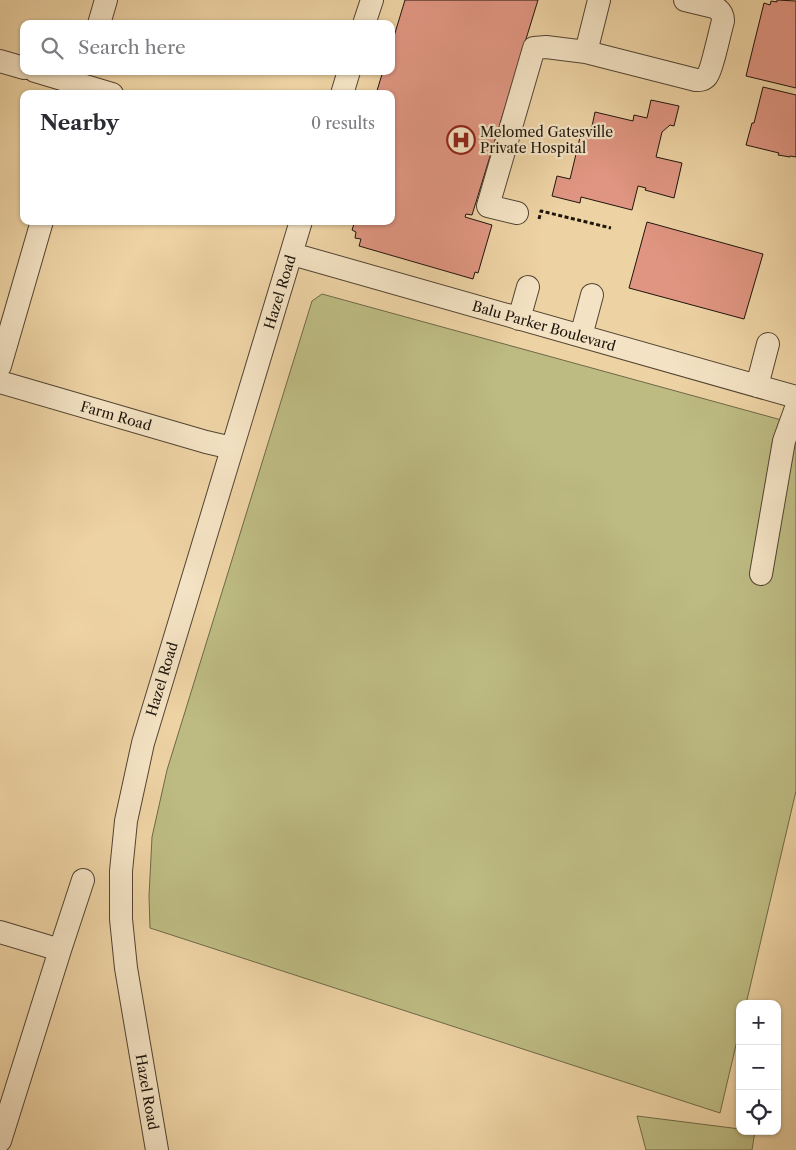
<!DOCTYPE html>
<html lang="en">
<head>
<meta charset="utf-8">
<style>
	:root { --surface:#fff; --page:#f2f2f3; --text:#2b2b33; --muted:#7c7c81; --line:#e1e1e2 }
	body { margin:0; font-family:"Libre Caslon Text",serif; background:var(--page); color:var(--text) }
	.controls { position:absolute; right:15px; bottom:15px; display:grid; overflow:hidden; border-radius:10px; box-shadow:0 1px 4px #0004 }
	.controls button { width:45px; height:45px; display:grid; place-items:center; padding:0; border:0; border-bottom:1px solid var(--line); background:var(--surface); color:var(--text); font:25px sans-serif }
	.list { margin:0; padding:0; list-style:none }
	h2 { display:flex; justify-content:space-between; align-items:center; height:65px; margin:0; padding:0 20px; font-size:21px }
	h2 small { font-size:16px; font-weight:400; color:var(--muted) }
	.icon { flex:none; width:28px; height:28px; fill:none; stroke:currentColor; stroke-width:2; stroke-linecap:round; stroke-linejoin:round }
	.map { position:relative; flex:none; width:796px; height:1150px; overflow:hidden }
	.search { position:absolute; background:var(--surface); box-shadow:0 1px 4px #0004; left:20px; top:20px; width:375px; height:55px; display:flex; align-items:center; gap:12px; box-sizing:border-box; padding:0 18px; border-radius:10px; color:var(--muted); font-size:19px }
	.panel { position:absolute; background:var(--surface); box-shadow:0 1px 4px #0004; left:20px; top:90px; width:375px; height:135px; border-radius:10px }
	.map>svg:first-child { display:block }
	.green { fill:#bdbb82; stroke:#6e6847 }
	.building { fill:#df9581; stroke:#1e150c }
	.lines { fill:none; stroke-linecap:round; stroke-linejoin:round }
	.minor-casing { stroke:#524432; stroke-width:24 }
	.path { stroke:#1e150c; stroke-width:3; stroke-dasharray:4 2.5; stroke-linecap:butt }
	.minor { stroke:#f3e2c3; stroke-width:22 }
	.labels { text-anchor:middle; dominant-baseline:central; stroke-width:4.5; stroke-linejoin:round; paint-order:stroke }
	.poi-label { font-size:14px; fill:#1e150c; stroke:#f3e2c3; text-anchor:start }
	.street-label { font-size:14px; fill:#1e150c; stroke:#f3e2c3 }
</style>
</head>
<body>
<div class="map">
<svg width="796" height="1150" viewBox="0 0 796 1150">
	<rect width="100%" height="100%" fill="#edd2a3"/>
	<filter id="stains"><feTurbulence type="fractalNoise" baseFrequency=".004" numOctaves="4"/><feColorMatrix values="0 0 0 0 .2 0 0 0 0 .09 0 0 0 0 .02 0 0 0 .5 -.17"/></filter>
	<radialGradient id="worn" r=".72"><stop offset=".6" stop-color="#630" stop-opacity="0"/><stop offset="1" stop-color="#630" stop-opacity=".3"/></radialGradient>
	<!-- green -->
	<path class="green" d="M322 294 796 424V791L746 1004H740V1028L720 1113 150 928 149 896 152 837 167 770 312 301Z
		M637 1116 740 1129V1131H755L752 1150H646Z"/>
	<!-- building -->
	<path class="building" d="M405 0H538L472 215 466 214 465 217 492 225 478 273 475 272 473 279 359 246 361 239 355 238 356 232 352 230 354 224 352 221H391V94H376L383 71H391V46Z
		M777 0 796 1V88L746 76 764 3 770 5 771 1 777 2Z
		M763 87 796 95V157L790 156V157L778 155 779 153 746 145 752 123H754Z
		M651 100 679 106 674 126 670 125 662 132 656 157 682 163 674 198 645 190 646 188 638 186 632 210 581 197 580 203 552 196 557 176 570 179 582 129 591 131 595 112 633 121 634 115 647 118Z
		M647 222 763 254 744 319 629 288Z"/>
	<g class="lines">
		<defs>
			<path id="minor" d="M599 0 586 52 696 80C700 80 704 80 707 76 712 70 720 31 723 21 723 14 720 10 714 7L685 0
				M99 24 106 0
				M364 24 372 0
				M0 61 24 68
				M35 71 112 94
				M342 94 349 71
				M517 213 488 206 534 48 546 47 586 52
				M292 254 796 397
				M519 319 528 287
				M581 336 592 295
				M0 366 42 221
				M0 382 206 442 232 448
				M757 386 768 344
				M761 574 784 441 796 408
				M0 932 60 950
				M0 1141 60 950 83 880
				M157 1150 126 968 121 919V871L126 821 143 743 301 221"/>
		</defs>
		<!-- minor casing -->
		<use href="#minor" class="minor-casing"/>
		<!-- path -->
		<path class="path" d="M539 219 541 211 611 228"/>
		<!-- minor -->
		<use href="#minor" class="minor"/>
	</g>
	<!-- icons -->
	<defs>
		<symbol id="hospital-ring" viewBox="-11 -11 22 22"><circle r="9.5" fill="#f3e2c3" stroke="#8f2418" stroke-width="1.5"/><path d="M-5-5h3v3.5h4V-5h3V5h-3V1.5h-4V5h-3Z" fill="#8f2418"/></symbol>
	</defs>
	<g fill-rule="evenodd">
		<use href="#hospital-ring" x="445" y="124" width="32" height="32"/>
	</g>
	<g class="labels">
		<!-- poi labels -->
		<g class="poi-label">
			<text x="480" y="132">Melomed Gatesville<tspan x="480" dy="16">Private Hospital</tspan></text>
		</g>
		<!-- street labels -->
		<g class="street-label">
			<text transform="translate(280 292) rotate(-73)">Hazel Road</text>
			<text transform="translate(544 326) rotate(16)">Balu Parker Boulevard</text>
			<text transform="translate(116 416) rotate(16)">Farm Road</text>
			<text transform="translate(162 679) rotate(-73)">Hazel Road</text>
			<text transform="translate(147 1092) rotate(80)">Hazel Road</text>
		</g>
	</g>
	<rect width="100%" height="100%" filter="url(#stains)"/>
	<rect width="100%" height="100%" fill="url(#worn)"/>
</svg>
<div class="controls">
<button>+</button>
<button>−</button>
<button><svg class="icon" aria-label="locate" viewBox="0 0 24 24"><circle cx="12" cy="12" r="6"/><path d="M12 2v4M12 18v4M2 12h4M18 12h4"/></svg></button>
</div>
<div class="search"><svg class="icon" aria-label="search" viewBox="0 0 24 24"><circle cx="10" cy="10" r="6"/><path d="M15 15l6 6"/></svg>Search here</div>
<section class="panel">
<h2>Nearby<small>0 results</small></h2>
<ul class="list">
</ul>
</section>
</div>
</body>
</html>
